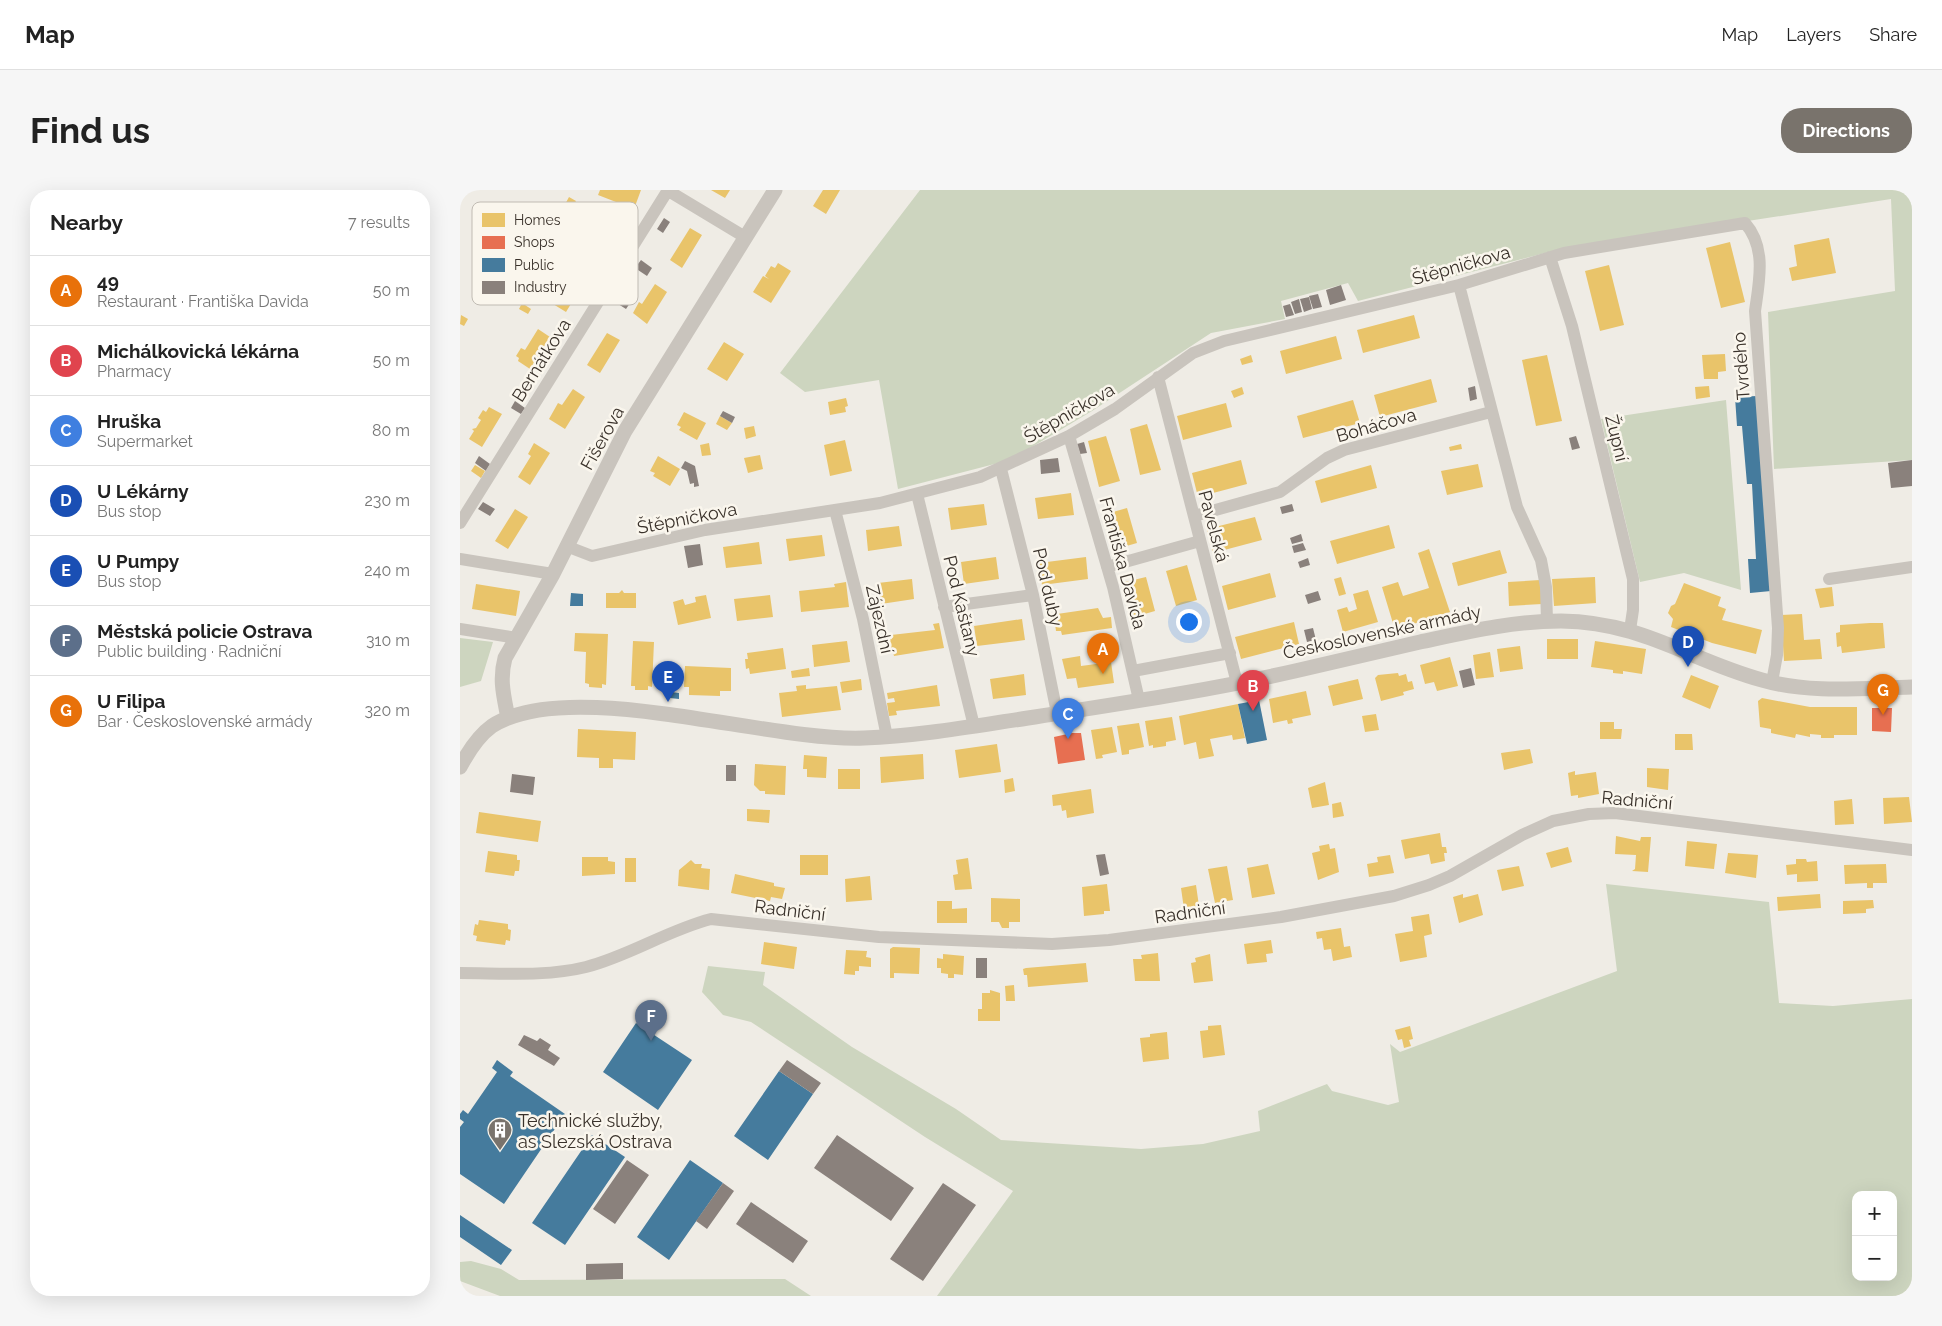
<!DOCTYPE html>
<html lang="en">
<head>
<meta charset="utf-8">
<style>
	:root { --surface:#fff; --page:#f6f6f6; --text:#222; --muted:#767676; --line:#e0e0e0; --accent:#79736c }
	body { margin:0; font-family:Raleway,sans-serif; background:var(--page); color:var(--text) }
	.controls { position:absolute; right:15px; bottom:15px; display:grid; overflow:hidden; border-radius:10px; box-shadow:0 5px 20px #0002 }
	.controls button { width:45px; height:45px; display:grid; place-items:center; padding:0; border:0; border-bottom:1px solid var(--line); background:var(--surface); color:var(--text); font:25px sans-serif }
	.you { position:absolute; left:728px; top:431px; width:18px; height:18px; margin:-12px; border:4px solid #fff; border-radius:50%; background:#1a73e8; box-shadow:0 0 0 8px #1a73e833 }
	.badge { display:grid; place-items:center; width:32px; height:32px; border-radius:50%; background:var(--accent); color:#fff; font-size:16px; font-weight:700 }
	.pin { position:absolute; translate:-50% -41px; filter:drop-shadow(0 1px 2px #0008) }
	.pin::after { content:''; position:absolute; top:26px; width:18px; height:15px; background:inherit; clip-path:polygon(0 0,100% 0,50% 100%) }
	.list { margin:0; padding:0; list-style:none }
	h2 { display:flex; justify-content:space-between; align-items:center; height:65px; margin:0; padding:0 20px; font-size:21px }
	h2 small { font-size:16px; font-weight:400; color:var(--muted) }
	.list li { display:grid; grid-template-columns:32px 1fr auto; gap:15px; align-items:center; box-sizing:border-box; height:70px; padding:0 20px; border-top:1px solid var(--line) }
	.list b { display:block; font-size:19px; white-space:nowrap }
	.list p { margin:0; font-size:16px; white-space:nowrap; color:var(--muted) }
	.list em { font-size:16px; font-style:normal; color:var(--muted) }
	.map { position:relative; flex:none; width:1452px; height:1106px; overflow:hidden; border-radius:20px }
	header { display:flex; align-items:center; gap:30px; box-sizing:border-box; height:70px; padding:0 25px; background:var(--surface); border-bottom:1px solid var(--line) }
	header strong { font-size:24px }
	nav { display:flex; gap:28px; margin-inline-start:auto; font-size:18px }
	.intro { display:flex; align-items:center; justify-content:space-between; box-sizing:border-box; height:120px; padding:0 30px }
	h1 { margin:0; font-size:35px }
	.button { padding:12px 22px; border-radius:20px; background:var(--accent); color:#fff; font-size:18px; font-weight:700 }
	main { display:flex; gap:30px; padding:0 30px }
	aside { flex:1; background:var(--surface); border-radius:20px; box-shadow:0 5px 20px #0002 }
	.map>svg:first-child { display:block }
	.green { fill:#cdd5bf; fill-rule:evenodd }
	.homes { fill:#e9c46a }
	.shops { fill:#e76f51 }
	.public { fill:#457b9d }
	.industry { fill:#8a817c }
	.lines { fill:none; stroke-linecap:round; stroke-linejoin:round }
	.minor { stroke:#c9c4bd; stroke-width:12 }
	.tertiary { stroke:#c9c4bd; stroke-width:15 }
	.labels { text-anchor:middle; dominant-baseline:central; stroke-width:5; stroke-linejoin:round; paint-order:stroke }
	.street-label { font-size:18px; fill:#3a322b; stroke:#faf6ed }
	.poi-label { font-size:18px; fill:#3a322b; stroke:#faf6ed; text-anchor:start }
	.key { fill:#faf6ed; stroke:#c0bbb3; stroke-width:1 }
	.key-label { font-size:14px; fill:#3a322b }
</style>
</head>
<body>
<header>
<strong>Map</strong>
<nav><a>Map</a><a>Layers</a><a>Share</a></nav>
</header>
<div class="intro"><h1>Find us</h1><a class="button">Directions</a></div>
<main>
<aside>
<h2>Nearby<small>7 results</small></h2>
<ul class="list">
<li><span class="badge" style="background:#e8710a">A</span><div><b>49</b><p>Restaurant · Františka Davida</p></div><em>50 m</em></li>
<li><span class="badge" style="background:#e0444e">B</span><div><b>Michálkovická lékárna</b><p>Pharmacy</p></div><em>50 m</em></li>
<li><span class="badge" style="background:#3f7fe0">C</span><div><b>Hruška</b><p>Supermarket</p></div><em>80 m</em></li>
<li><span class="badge" style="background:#1a4fb4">D</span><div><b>U Lékárny</b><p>Bus stop</p></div><em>230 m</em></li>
<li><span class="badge" style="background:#1a4fb4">E</span><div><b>U Pumpy</b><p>Bus stop</p></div><em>240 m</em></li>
<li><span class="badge" style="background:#5c6f8a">F</span><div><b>Městská policie Ostrava</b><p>Public building · Radniční</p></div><em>310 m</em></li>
<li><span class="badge" style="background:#e8710a">G</span><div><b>U Filipa</b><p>Bar · Československé armády</p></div><em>320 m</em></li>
</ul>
</aside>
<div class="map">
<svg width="1452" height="1106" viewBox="0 0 1452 1106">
	<rect width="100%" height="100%" fill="#efece5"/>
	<!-- green -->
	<path class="green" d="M460 0H1452V270L1314 279 1308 122 1435 101 1431 9 1093 61 898 111 888 93 821 111 825 129 751 143 632 221 550 270 438 299 419 190 345 202 320 183Z
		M1266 210 1281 400 1224 383 1180 392 1141 229Z
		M0 448 33 452 21 491 0 497Z
		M1146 694 1309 712 1319 813 1373 816 1452 809V1106H477L553 1001 465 947 291 832 263 825 242 802 248 776 305 782 303 795 392 857 496 919 541 950 681 959 743 954 800 941 798 921 867 894 872 901 928 915 939 912 930 854 940 862 1157 781ZM1396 1005H1433V1087H1396Z
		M11 1071 41 1079 59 1090 325 1089 351 1106H40L0 1091V1072Z"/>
	<!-- homes -->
	<path class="homes" d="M140 0H181L174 19 138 5Z
		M251 0H270L265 8Z
		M363 0H380L366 24 353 16Z
		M109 7 116 11 110 22 103 18Z
		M230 38 242 45 222 78 210 70Z
		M1369 48 1376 83 1332 91 1329 78 1337 76 1334 55Z
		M1270 52 1285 112 1261 118 1246 58Z
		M318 73 331 81 311 113 293 102 303 86 309 89 305 86 311 76 315 78Z
		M1149 75 1164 135 1140 141 1125 81Z
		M113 82 126 89 106 122 93 114Z
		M195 94 207 102 187 134 173 123 179 112 182 114Z
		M62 113 71 119 68 124 59 119Z
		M1 125 8 129 4 136 0 134Z
		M954 125 960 148 903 163 897 140Z
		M78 139 90 147 70 179 58 171 59 168 56 166 61 158 65 160Z
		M147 143 160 150 140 183 127 175Z
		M876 146 882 169 826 184 820 161Z
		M264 152 284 164 267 191 247 179Z
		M1265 164 1266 181 1258 182V189H1244L1242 165Z
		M791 165 793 172 782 175 780 169Z
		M1087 165 1102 231 1076 236 1062 170Z
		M971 189 977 212 920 227 914 205Z
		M1249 196 1250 207 1236 209 1235 197Z
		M782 197 784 204 774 208 771 201Z
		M113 199 125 207 105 239 89 229 98 213 102 215Z
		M386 208 388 216 385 217 386 222 370 225 368 212Z
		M893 210 900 233 843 248 837 226Z
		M766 213 772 237 723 250 717 226Z
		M29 217 42 224 22 257 9 249 14 241 12 239 16 238 21 230 18 228 23 220 26 222Z
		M224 222 246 233 237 250 219 240 221 237 217 235Z
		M260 226 272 233 267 240 256 234Z
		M687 234 701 280 680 285 670 239Z
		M294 236 296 246 286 249 284 238Z
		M646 246 660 291 639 297 628 251Z
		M385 250 392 281 370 286 364 255Z
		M74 253 90 263 70 295 58 287 71 266 68 264Z
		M249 253 251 265 242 266 240 255Z
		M1001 254 1002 259 990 261 989 257Z
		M300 265 303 279 288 283 284 268Z
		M198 266 220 279 210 296 193 286 195 283 190 281Z
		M781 270 787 294 738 307 732 283Z
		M1018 274 1023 297 987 305 981 281Z
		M15 275 25 281 21 288 11 281Z
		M911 275 917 298 861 313 855 291Z
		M611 303 614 325 578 329 575 308Z
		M524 314 527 335 491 340 488 318Z
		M667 318 677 353 656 359 646 324Z
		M55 319 68 327 48 359 35 351Z
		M795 327 802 350 753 363 747 339Z
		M929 335 935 358 877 374 870 351Z
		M439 336 442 356 408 361 406 340Z
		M362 345 365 366 329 371 326 349Z
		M299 352 302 374 266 378 263 357Z
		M969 359 990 422 935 440 922 397 938 392 943 406 969 398 958 363Z
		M1040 360 1047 383 998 396 992 373Z
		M536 367 539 389 504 394 501 372Z
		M626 367 628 389 582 395 579 373Z
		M727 375 737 410 716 416 706 381Z
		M810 383 816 407 768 420 762 396Z
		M686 387 695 421 674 427 665 392Z
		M881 387 886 404 879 406 874 389Z
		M1135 387 1136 413 1094 416 1092 389Z
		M452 389 454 409 421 414 418 393Z
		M1080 390 1082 414 1049 416 1048 392Z
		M386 392 389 417 341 422 339 401 375 397 374 394Z
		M1224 393 1261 407 1258 416 1266 419 1262 430 1302 440 1296 464 1252 453 1211 437 1213 429 1208 423 1211 416 1215 414Z
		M16 394 60 401 56 426 12 419Z
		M1372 397 1374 416 1360 418 1355 399Z
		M162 400 164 403H176V418H146V403H159Z
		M908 400 918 432 883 442 877 420 887 417 889 422 897 419 893 404Z
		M246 405 251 428 218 435 213 412 223 409 225 415 236 412 235 407Z
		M310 405 313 427 277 431 274 409Z
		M638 418 643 428 651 427 652 438 602 445 601 441H596L594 427H597V424Z
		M1342 424 1344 450 1360 449 1362 469 1324 471 1321 425Z
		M562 429 565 450 517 456 514 436Z
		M834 432 839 454 781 469 775 447Z
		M479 433 484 458 434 466 433 462 429 463 428 450 432 449 431 445 475 440 473 434Z
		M1410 433H1423L1425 458 1382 463 1381 456 1377 457 1376 443 1380 442V435Z
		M115 443 148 444 146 495 142 494V498L129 497V494L125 493 126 462 114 461Z
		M1087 449H1118V469H1087Z
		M173 451 194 452 192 497 188 496V500H175V496H171Z
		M387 451 390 472 354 477 352 455Z
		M1135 451 1186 459 1182 484 1163 481V484L1153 483V480L1131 477Z
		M1060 456 1063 479 1040 482 1037 459Z
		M323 458 326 479 290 484 289 478 286 479 285 469H288L287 463Z
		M1030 462 1034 487 1016 489 1013 465Z
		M620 466 621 476 651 472 654 493 618 498 616 488 607 489 602 469Z
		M990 467 998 496 977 501 974 492 965 494 960 475Z
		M225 476 271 478V501H260V506L229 505V497H224Z
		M349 478 350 486 332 488 331 481Z
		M938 483 939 486 946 484 948 492 952 491 954 499 943 502 944 505 921 511 915 488 918 485Z
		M564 484 566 505 533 509 530 489Z
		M1231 485 1259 496 1250 519 1222 507Z
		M401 489 402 500 382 503 380 492Z
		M898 489 903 509 873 516 868 496Z
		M346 495V499L377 496 381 520 322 527 319 503 337 501 336 496Z
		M477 495 480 516 436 521 437 525 429 526 427 513 435 512 434 508 428 509 427 503Z
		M846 501 851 525 832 529 833 533 828 534 827 530 813 533 809 509Z
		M1302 508 1350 517H1397V545H1374V548H1361V545L1350 544V547L1336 544 1335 548 1311 543V539L1300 537 1298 511Z
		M778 514 785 548 773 550 772 545 750 549 754 566 739 569 736 552 724 555 719 526Z
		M916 524 919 540 905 542 902 526Z
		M712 527 716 550 706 552V556L693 558V555L689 556 685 531Z
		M1140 532H1154V539H1162L1161 549H1140Z
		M679 533 684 557 669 560V564L662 565 657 536Z
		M652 537 657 562 642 565 643 568 636 569 631 540Z
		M118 539 176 542 175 570 153 569V578H139V568L117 567Z
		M1215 544H1232L1233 560H1215Z
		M537 554 541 582 499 588 495 560Z
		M1070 559 1073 573 1044 580 1041 563Z
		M463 564 464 589 421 593 420 567Z
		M344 565 367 567 366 588 347 587V579H343Z
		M295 574 326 576 325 605 305 604V601H300L294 595Z
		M1187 578 1209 579 1208 600 1187 597Z
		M378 579H400V599H378Z
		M1115 581V585L1136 582 1139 604 1118 608V605L1111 606 1108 583Z
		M553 588 555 601 545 603 544 590Z
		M865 592 869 615 852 618 848 598Z
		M631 599 634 623 607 628 606 620 602 621 601 615 593 616 592 605Z
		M1449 607 1452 632 1424 634 1423 608Z
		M1392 609 1394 634 1375 635 1374 611Z
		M881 612 884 626 873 628 872 614Z
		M287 619 310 620 309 633 287 631Z
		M19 622 81 631 78 652 16 643Z
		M980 643 982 657H986L987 663H984L985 671 971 674 969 664 945 669 941 650Z
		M1156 646 1180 651 1181 647H1191L1188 682 1172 681 1175 679 1176 665 1155 664Z
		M1227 651 1257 654 1254 679 1225 676Z
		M869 654 870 659 875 658 879 682 858 690 852 663 860 661 859 656Z
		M1108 657 1112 672 1091 678 1086 663Z
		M28 661 57 665V670H60L59 681H55L54 686 25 682Z
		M1268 663 1298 665 1296 688 1265 683Z
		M340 665H368V685H340Z
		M930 665 934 683 909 687 907 674 918 672 917 667Z
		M122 667H148V671L155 672V684L122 686Z
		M165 668H176V692H165Z
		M508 668 512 699 495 700 493 685 498 684 496 670Z
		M1336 669H1346L1347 672 1357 671 1358 691 1337 692V684L1327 685 1326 675 1336 674Z
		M231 670 235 674H242L241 678 250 679 249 700 218 696 219 680Z
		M808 674 815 704 792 708 787 678Z
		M1426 674 1427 693H1413V698H1407V693L1385 694 1384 675Z
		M767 676 773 710 755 713 748 679Z
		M1059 676 1064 696 1042 701 1037 680Z
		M275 684 314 693V696L325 698 322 709 311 707 310 711 271 703Z
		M410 686 412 710 386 712 385 689Z
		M647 694 650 721H644V724L624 726 622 697Z
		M736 695 739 716 724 719 721 698Z
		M1003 704V708L1018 704 1023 725 999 733 993 707Z
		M1360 704 1361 718 1318 721 1317 707Z
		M531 708 560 709V732H549V738H542L539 732H531Z
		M1413 710 1414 718 1406 719V723L1383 724V711Z
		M477 711H492V719L507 718V733H477Z
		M969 724 972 744 964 746 967 767 940 772 935 744 953 741 951 727Z
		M19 730 48 734V739L51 740 50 751 46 750 45 755 16 751 17 746 13 745 15 734 18 735Z
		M881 738 884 757 890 756 892 767 873 771 871 759 864 760 862 748 857 749 856 742Z
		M811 750 813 763 806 764 807 772 787 774 784 754Z
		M304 752 337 757 334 779 301 774Z
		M433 757 460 758 459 784 434 783V788H430V759Z
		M386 760 407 761 406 767 411 768V777L399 776V781H395V785L384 784Z
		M698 763 700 791H675L673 769H682L681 765Z
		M483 764 504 766 503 785 494 784V788H488V784L481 783V778H477V768L483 769Z
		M750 764 753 791 734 793 731 773 736 772 735 768Z
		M626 773 628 792 568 797 567 785H564L563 779 566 778Z
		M554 795 555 811H546L545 796Z
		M530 800 540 803V831H518V819H522V803H530Z
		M761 835 765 865 743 868 740 841 748 840V836Z
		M950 836 953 849 949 850 951 856 944 858 942 849 938 850 935 840Z
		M707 842 709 869 683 872 680 848 690 847V844Z"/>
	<!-- shops -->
	<path class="shops" d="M1412 518H1432L1431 542 1412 541Z
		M612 543H621L625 570 598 574 594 547Z"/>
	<!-- public -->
	<path class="public" d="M1297 206 1311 401 1290 403 1288 369H1296L1292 294H1287L1282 236H1277L1275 207Z
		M111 403 123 404V416H110Z
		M211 502 219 503V509L210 508Z
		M799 510 807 550 787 554 778 514Z
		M176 833 232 870 198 920 143 882Z
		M37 870 53 882 50 886 105 924 44 1014 0 984V937L4 932 0 929V924L3 920 8 924 37 882 32 878Z
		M319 881 353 904 308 970 274 946Z
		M132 945 165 967 105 1055 72 1033Z
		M230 970 263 993 209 1070 177 1047Z
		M0 1025 52 1060 41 1075 0 1047Z"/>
	<!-- industry -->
	<path class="industry" d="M204 28 210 32 203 43 197 39Z
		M181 70 192 78 187 86 175 78Z
		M881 95 886 110 870 115 866 100Z
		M858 104 862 117 853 119 849 106Z
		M159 106 170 113 166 119 155 112Z
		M849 107 852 119 844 122 840 109Z
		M839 109 842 122 835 124 831 112Z
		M830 114 834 125 826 127 823 116Z
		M1015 196 1017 209 1010 211 1008 198Z
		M55 211 65 218 61 224 51 218Z
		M263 221 275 227 272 233 260 226Z
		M1116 246 1120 258 1112 260 1109 248Z
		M624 252 627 263 620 264 617 254Z
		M19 266 30 274 26 281 15 273Z
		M598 268 600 282 581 284 580 270Z
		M1452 270V296L1431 298 1428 273Z
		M225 271 235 276 239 296 234 297V293L230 294 227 281 221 278Z
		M23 312 35 319 30 326 18 319Z
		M832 314 834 321 822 324 820 317Z
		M841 344 843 351 832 354 830 348Z
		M843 353 846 360 834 363 832 356Z
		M240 354 243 375 228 378 224 356Z
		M848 368 850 375 840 378 838 372Z
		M858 401 861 410 848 414 845 405Z
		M853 438 856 450 847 452 844 440Z
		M1011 478 1015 495 1003 498 999 481Z
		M266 575H276V591H266Z
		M52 584 75 587 73 605 50 602Z
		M645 664 649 684 640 686 636 665Z
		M516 768H527V788H516Z
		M64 845 77 851 80 848 91 855 88 860 100 868 94 876 58 855Z
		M327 870 361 893 353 904 319 881Z
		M377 945 454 998 431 1031 354 978Z
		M167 970 189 985 155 1034 133 1019Z
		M263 993 274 1001 247 1039 236 1031Z
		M483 993 516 1015 463 1091 430 1069Z
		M291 1012 348 1051 333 1073 276 1034Z
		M163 1073V1089L126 1090V1074Z"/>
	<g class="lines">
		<!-- minor -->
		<path class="minor" d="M207 0 285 47
			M1090 67 1112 136 1173 389V420L1170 440
			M999 95 1057 317 1081 370 1086 397 1087 431
			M698 187 777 493
			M609 246 653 397 679 510
			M541 279 573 405 597 523
			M457 304 514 536
			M375 320 403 429 427 547
			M734 326 820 302 867 268 884 260 1031 222
			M0 333 208 0
			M106 356 132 366 245 340 420 313 520 287 609 246 655 219 733 163 764 151 999 95 1104 63 1285 33C1307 58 1299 92 1295 121L1318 438 1317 465 1312 492
			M0 369 93 384
			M647 377 740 351
			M1369 389 1452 377
			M484 417 573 405
			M0 439 57 448
			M673 481 770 463
			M0 783C41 783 86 787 126 777 169 766 208 740 251 729L419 747 592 754 649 750 821 727 934 706 969 695 990 686 1062 645 1093 631 1129 624 1155 623 1452 660"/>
		<!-- tertiary -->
		<path class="tertiary" d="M48 528C44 507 39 490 45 468L93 384 165 241 315 0
			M0 577C8 562 18 546 32 536 110 486 307 552 404 548 459 546 514 536 568 528 657 514 747 501 835 481 877 471 918 462 960 452 1007 442 1053 431 1101 431 1183 432 1229 470 1302 490 1350 504 1403 498 1452 497"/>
	</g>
	<!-- icons -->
	<defs>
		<symbol id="building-pin" viewBox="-11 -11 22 30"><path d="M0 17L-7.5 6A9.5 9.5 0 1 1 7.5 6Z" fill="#79736c" stroke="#faf6ed"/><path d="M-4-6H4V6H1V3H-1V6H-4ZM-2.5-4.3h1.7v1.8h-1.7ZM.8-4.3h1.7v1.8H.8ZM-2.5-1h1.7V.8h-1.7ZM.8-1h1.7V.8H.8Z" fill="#fff"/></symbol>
	</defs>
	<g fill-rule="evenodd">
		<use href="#building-pin" x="26" y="926" width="28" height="38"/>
	</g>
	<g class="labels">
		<!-- street labels -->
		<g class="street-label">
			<text transform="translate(1001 75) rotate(-16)">Štěpničkova</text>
			<text transform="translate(81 170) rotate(-58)">Bernátkova</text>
			<text transform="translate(1281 176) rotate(-94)">Tvrdého</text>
			<text transform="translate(609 223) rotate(-30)">Štěpničkova</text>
			<text transform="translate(916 235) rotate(-16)">Boháčova</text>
			<text transform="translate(142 248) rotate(-61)">Fišerova</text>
			<text transform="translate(1157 248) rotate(76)">Župní</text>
			<text transform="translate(227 328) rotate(-11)">Štěpničkova</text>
			<text transform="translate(754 336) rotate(75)">Pavelská</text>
			<text transform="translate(663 373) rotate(75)">Františka Davida</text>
			<text transform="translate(588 397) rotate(77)">Pod duby</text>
			<text transform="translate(502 416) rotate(76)">Pod Kaštany</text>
			<text transform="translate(420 429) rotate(77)">Zájezdní</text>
			<text transform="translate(922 442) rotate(-12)">Československé armády</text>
			<text transform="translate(1177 610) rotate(5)">Radniční</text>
			<text transform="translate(330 720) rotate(7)">Radniční</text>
			<text transform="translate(730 722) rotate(-8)">Radniční</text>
		</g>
		<!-- poi labels -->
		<g class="poi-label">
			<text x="58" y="930">Technické služby,<tspan x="58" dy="21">as Slezská Ostrava</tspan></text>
		</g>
	</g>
	<!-- legend -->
	<rect x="12" y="12" width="166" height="103" rx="8" class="key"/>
	<rect x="22" y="23" width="23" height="14" fill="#e9c46a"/>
	<rect x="22" y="46" width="23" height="13" fill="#e76f51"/>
	<rect x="22" y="68" width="23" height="14" fill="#457b9d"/>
	<rect x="22" y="91" width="23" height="13" fill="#8a817c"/>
	<g class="key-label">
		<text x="54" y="35">Homes</text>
		<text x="54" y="57">Shops</text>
		<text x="54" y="80">Public</text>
		<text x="54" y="102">Industry</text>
	</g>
</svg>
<div class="controls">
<button>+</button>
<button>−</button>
</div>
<div class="you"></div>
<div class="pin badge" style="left:643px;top:484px;background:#e8710a">A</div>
<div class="pin badge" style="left:793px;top:521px;background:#e0444e">B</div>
<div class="pin badge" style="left:608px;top:549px;background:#3f7fe0">C</div>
<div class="pin badge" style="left:1228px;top:477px;background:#1a4fb4">D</div>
<div class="pin badge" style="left:208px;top:512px;background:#1a4fb4">E</div>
<div class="pin badge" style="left:191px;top:851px;background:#5c6f8a">F</div>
<div class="pin badge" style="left:1423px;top:525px;background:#e8710a">G</div>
</div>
</main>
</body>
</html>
